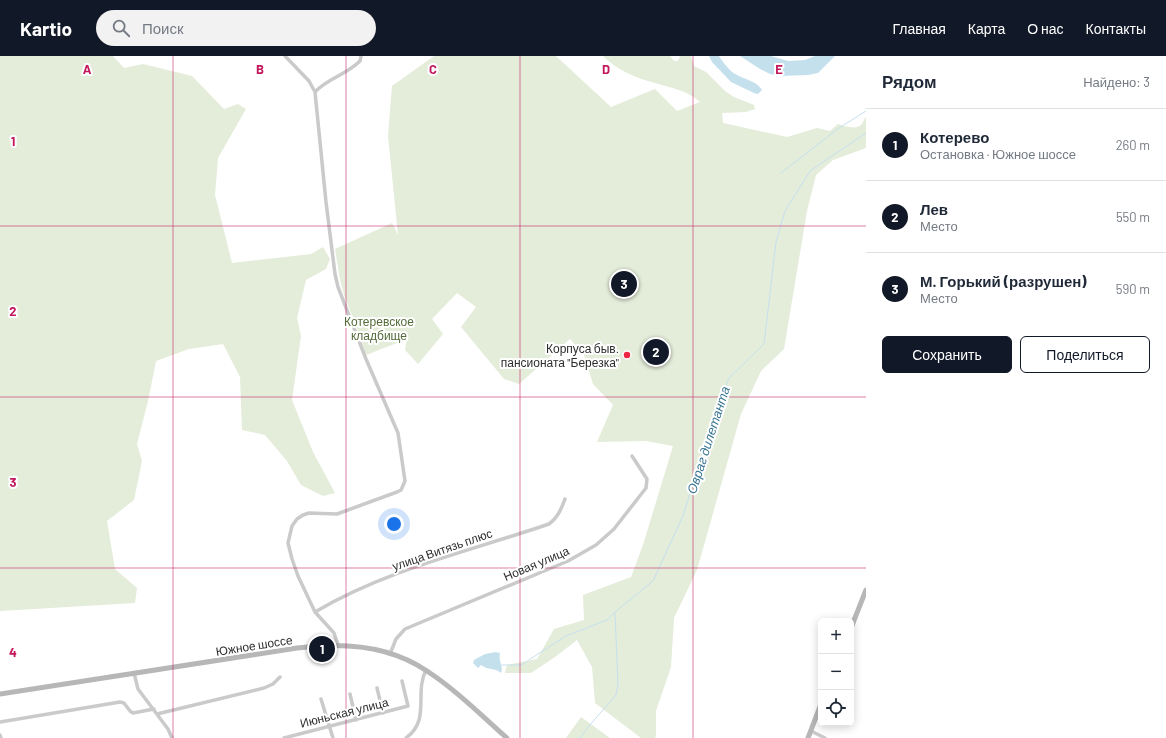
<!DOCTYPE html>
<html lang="ru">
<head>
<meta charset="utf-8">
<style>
	:root { --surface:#fff; --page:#f2f2f3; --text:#1f2937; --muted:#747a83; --line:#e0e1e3; --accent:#111827 }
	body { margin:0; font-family:Barlow,sans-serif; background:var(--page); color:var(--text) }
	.controls { position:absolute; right:12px; bottom:12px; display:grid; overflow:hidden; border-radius:6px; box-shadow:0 2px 10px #0003 }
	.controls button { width:36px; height:36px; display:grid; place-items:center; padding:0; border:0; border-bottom:1px solid var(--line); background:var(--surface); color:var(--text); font:20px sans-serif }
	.you { position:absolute; left:394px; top:468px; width:14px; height:14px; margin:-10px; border:3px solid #fff; border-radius:50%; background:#1a73e8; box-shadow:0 0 0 6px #1a73e833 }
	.badge { display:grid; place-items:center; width:26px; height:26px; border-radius:50%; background:var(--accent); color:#fff; font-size:13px; font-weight:700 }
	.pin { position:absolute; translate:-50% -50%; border:2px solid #fff; box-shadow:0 1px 4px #0006 }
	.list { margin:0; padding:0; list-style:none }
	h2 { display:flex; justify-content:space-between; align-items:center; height:52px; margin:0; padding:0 16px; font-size:17px }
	h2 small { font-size:13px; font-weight:400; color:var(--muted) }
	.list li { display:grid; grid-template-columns:26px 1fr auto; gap:12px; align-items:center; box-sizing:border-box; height:72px; padding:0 16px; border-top:1px solid var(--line) }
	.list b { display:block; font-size:15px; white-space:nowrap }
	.list p { margin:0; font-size:13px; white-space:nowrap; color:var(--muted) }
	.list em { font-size:13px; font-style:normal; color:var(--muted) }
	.actions { display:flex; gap:8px; padding:12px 16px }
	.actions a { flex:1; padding:9px 0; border:1px solid var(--accent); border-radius:6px; text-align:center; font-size:14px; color:var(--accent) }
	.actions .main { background:var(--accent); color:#fff }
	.icon { flex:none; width:22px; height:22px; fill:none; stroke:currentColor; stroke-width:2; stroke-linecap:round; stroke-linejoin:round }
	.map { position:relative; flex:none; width:866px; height:682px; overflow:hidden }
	header { display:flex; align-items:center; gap:24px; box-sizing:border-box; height:56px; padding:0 20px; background:var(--accent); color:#fff }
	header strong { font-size:19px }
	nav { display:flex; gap:22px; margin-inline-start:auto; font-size:14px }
	.search { width:280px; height:36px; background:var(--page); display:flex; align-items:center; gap:10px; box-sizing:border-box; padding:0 14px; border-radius:22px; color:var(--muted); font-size:15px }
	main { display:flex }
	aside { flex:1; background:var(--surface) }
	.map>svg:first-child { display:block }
	.green { fill:#e4ecda }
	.water { fill:#c5e0ed }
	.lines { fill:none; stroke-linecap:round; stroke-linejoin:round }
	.stream { stroke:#c5e0ed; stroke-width:1 }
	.minor { stroke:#cacaca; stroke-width:3.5 }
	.secondary { stroke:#b7b7b7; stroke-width:5 }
	.grid { fill:none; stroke:#c2185b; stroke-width:1; stroke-opacity:0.55 }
	.poi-dot { fill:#ed2642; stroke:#fff; stroke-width:1.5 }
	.labels { text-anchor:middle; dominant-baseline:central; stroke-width:4; stroke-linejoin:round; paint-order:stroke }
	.park-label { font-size:12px; fill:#536a39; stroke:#fff }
	.poi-label { font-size:12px; fill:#2d2d2d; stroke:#fff; text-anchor:end }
	.street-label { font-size:12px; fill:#2d2d2d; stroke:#fff }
	.water-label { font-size:13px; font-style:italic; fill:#387592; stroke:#fff }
	.grid-label { font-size:13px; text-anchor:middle; font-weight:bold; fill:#c2185b; stroke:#fff; stroke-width:4; stroke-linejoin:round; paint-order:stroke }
</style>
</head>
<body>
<header>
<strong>Kartio</strong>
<div class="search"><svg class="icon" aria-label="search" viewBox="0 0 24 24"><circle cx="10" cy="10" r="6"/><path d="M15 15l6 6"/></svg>Поиск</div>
<nav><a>Главная</a><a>Карта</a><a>О нас</a><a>Контакты</a></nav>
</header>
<main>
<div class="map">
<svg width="866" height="682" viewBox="0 0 866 682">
	<rect width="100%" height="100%" fill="#fff"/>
	<!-- green -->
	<path class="green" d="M0 0H113L124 12 143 8 192 20 224 53 238 48 246 53 218 102 215 139 232 207 311 198 323 191 330 203 326 213 306 224 297 262 301 280 292 344 313 396 335 437 323 440 301 429 287 405 265 379 242 374 240 321 223 288 189 293 156 305 148 345 137 388 142 405 134 444 107 465 115 513 137 532 135 547 0 555Z
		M434 0H556L611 51 655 33 677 55 700 46C687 34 671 32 655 27 636 22 617 14 603 0H670L674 5H678L680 0H691L694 10 706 16 725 35 734 41 754 49 755 53 746 56 722 57 723 67 787 81 817 72 830 75 838 68C844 70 856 74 861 69 863 67 864 63 866 61V92L833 104 816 119 807 155 784 293 761 315 741 358 697 514 674 562 671 611 656 655V680L655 682H641L595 647 592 611 577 584 555 601 531 617H505L507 609 537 603 554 573 584 564 583 539 631 521 643 489 673 390 646 385 597 386 613 349 593 328 584 299 570 283 519 328 504 323 461 271 476 251 457 237 432 263 443 278 418 308 405 294 407 283 366 299 356 269 345 242 340 224 335 193 392 167 398 179 388 80 392 30Z
		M581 661 610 682H566Z"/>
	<!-- water -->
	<path class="water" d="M709 0H719C722 5 727 11 731 15 740 23 757 24 762 34L758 38 754 37 731 26 712 6Z
		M740 0H771L788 5 805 4 815 0H835L818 17 808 19 781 20 770 18 760 13Z
		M496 596 500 597C498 606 504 609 501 617 494 611 489 615 481 609L478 612 473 607 474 604 485 598Z"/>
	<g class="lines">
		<!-- stream -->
		<path class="stream" d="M781 117 839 72 866 55
			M502 609H521L566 580 607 564 615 556 653 525 683 460 712 365 729 322 764 288 776 186 785 155 810 115 866 77
			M580 682 589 670 616 639 618 628 615 557"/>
		<!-- minor -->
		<path class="minor" d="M285 0 309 25 315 36 326 146 335 218 338 231 366 303 398 377 405 425 401 434 397 436 337 458 309 457 303 459 297 463 292 470 288 487 292 503 298 520 315 556 334 577 338 589
			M315 36C328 22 346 19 360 5L361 0
			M315 556C388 513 470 495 549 468 558 462 561 453 565 443
			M390 598 396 583 405 573 568 505 596 489 614 473 646 432 647 423 632 400
			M134 617 138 633 168 673 172 682
			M377 632 383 657
			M350 638 356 664
			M321 643 333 682
			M157 658 264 632 273 628 280 621
			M0 666 120 646 124 647 130 655 133 657 154 653
			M811 675 825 682
			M0 679 1 682
			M284 682 408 650 402 625
			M406 682C431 664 414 637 426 614"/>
		<!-- secondary -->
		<path class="secondary" d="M851 572 866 534
			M0 638 297 592C342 586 389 589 427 615 456 634 481 659 507 682
			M808 682 821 648"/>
	</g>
	<!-- grid -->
	<path class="grid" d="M173 0V682M346 0V682M520 0V682M693 0V682M0 170H866M0 341H866M0 512H866"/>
	<!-- markers -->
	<circle class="poi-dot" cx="627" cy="299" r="4"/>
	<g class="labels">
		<!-- park labels -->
		<g class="park-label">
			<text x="379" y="265">Котеревское<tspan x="379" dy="14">кладбище</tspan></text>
		</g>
		<!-- poi labels -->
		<g class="poi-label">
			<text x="619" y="292">Корпуса быв.<tspan x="619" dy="14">пансионата "Березка"</tspan></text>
		</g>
		<!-- street labels -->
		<g class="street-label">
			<text transform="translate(442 493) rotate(-19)">улица Витязь плюс</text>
			<text transform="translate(536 507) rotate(-23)">Новая улица</text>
			<text transform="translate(254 589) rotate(-9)">Южное шоссе</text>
			<text transform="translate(344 656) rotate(-14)">Июньская улица</text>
		</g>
		<!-- water labels -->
		<g class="water-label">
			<text transform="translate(708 384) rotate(-72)">Овраг дилетанта</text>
		</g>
	</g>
	<g class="grid-label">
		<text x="87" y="18">A</text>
		<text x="260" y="18">B</text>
		<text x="433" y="18">C</text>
		<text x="606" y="18">D</text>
		<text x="779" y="18">E</text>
		<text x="13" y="90">1</text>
		<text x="13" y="260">2</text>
		<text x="13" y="431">3</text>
		<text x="13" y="601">4</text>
	</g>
</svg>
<div class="controls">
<button>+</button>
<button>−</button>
<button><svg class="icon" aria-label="locate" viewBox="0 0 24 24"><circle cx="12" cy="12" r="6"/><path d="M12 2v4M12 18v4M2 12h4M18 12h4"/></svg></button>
</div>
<div class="you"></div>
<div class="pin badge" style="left:322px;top:593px">1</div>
<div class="pin badge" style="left:656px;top:296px">2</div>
<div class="pin badge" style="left:624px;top:228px">3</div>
</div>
<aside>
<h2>Рядом<small>Найдено: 3</small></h2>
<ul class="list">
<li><span class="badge">1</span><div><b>Котерево</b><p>Остановка · Южное шоссе</p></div><em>260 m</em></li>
<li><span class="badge">2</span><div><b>Лев</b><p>Место</p></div><em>550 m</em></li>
<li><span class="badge">3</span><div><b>М. Горький (разрушен)</b><p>Место</p></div><em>590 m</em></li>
</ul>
<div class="actions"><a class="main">Сохранить</a><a>Поделиться</a></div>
</aside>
</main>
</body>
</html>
